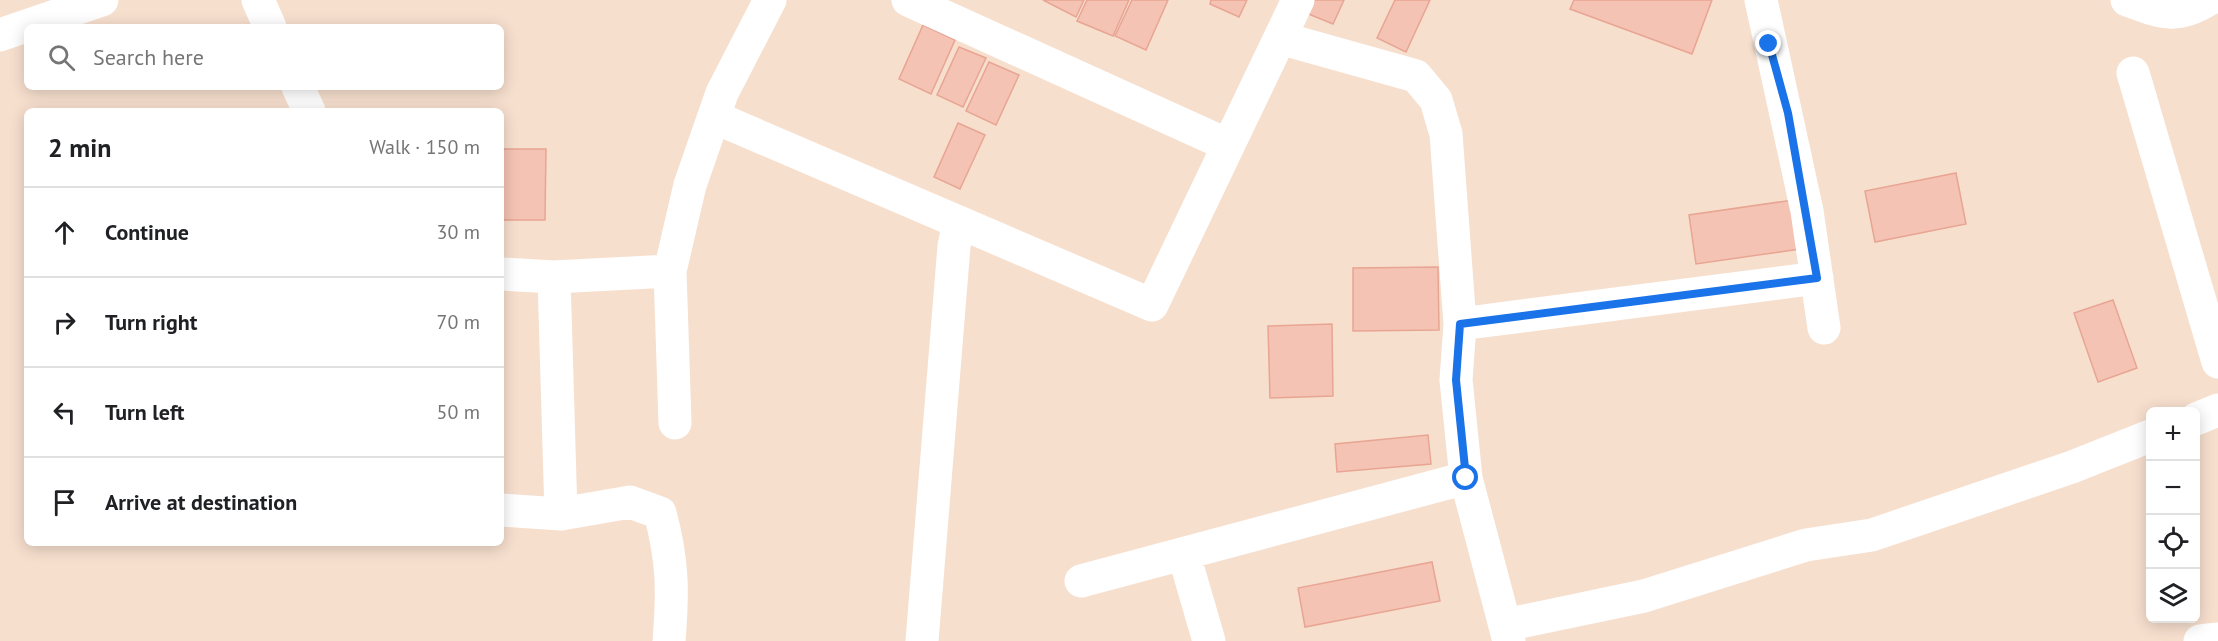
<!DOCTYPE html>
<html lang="en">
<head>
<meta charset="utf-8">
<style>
	:root { --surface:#fff; --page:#f6f6f6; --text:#202124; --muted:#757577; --line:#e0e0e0 }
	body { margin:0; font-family:"PT Sans",sans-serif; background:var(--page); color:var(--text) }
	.controls { position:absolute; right:18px; bottom:18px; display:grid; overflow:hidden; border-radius:9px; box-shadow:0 3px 15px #0003 }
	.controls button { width:54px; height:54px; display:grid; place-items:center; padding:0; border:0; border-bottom:2px solid var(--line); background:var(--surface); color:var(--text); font:30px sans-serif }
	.stop { position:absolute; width:18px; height:18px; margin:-14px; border:4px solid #1a73e8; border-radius:50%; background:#fff }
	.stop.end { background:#1a73e8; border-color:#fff; box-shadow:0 2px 6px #0008 }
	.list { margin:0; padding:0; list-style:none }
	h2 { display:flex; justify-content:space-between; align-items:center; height:78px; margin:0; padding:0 24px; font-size:26px }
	h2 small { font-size:20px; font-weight:400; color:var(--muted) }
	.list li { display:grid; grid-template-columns:39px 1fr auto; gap:18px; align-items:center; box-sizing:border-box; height:90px; padding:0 24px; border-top:2px solid var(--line) }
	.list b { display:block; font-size:22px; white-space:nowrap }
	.list em { font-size:20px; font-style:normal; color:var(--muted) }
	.icon { flex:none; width:33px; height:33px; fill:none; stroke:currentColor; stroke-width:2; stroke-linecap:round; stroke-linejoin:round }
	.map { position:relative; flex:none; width:2218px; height:641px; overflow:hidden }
	.search { position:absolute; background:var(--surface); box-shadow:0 3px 15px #0003; left:24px; top:24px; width:480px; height:66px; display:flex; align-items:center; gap:15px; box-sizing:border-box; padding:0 21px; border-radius:9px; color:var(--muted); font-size:22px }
	.panel { position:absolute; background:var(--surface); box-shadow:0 3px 15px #0003; left:24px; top:108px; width:480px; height:438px; border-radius:9px }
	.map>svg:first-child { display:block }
	.residential { fill:#f7dfce; fill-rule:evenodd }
	.building { fill:#f4c3b3; stroke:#e8a593; stroke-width:1.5 }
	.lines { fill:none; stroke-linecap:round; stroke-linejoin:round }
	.minor { stroke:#fff; stroke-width:33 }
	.route { stroke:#1a73e8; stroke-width:8 }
</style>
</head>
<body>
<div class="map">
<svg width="2218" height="641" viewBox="0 0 2218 641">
	<rect width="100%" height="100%" fill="#fdecdd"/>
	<!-- residential -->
	<path class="residential" d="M0 0H2218V641H0ZM27 27H501V87H27ZM27 111H501V543H27ZM2150 412H2196V618H2150Z"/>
	<!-- building -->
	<path class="building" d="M1043 0H1084L1076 17Z
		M1087 0H1129L1113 36 1077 21Z
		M1132 0H1168L1146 50 1115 36Z
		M1211 0H1247L1239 17 1210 4Z
		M1304 0H1344L1333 24 1299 10Z
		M1395 0H1430L1406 52 1377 38Z
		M1574 0H1712L1692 54 1570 9Z
		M923 25 955 40 931 94 899 79Z
		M959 47 986 58 963 107 937 95Z
		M989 62 1019 75 996 125 966 111Z
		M958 123 985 135 960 189 934 177Z
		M501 149H546L545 220H501Z
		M1956 173 1966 224 1875 242 1865 191Z
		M1793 200 1800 249 1696 264 1689 215Z
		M1438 267 1439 330 1353 331V268Z
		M2113 300 2137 368 2098 382 2074 313Z
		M1332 324 1333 396 1270 398 1268 326Z
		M1428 435 1431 464 1337 472 1335 444Z
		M1432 562 1440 601 1305 627 1298 588Z"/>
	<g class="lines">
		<!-- minor -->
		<path class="minor" d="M258 0 270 27
			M908 0 1228 145
			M1761 0 1807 211 1824 328
			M2127 0C2161 12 2175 20 2208 0
			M0 35 102 0
			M1280 38 1416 76 1436 100 1446 134 1460 324 1456 380 1466 478 1509 641
			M2133 73 2218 362
			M298 87 309 111
			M714 117 1152 305 1298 0
			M670 271 675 423
			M501 274 554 277 670 271 690 185 722 93 770 0
			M1460 324 1817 278
			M2196 419 2218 410
			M501 510 561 514 554 277
			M561 514 630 502 660 513C673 561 673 592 669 641
			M1184 555 1209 641
			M1081 581 1466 478
			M1505 625 1644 596 1806 545 1872 535 2072 467 2150 436
			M922 641 954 246 959 222
			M2200 641 2218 639"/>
	</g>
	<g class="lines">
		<!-- route -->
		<path class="route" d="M1466 478 1456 380 1460 324 1817 278 1788 113 1769 44"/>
	</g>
</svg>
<div class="controls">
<button>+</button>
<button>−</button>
<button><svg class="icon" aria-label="locate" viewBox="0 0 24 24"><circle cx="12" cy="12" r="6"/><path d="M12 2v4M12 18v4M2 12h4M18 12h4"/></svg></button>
<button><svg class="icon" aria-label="layers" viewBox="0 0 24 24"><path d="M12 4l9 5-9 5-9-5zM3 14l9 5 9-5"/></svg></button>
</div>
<div class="stop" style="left:1466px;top:478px"></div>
<div class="stop end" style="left:1769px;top:44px"></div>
<div class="search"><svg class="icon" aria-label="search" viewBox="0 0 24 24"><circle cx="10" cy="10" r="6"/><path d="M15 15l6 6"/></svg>Search here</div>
<section class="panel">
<h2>2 min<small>Walk · 150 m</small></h2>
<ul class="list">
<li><svg class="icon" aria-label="ahead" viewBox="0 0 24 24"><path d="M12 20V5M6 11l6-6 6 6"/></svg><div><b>Continue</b></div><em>30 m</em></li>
<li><svg class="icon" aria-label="right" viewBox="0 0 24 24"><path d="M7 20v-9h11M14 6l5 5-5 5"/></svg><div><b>Turn right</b></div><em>70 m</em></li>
<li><svg class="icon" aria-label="left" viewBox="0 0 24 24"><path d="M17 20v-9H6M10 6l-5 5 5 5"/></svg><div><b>Turn left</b></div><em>50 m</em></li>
<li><svg class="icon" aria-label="arrive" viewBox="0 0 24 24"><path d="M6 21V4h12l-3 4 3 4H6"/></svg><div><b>Arrive at destination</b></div></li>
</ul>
</section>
</div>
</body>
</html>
